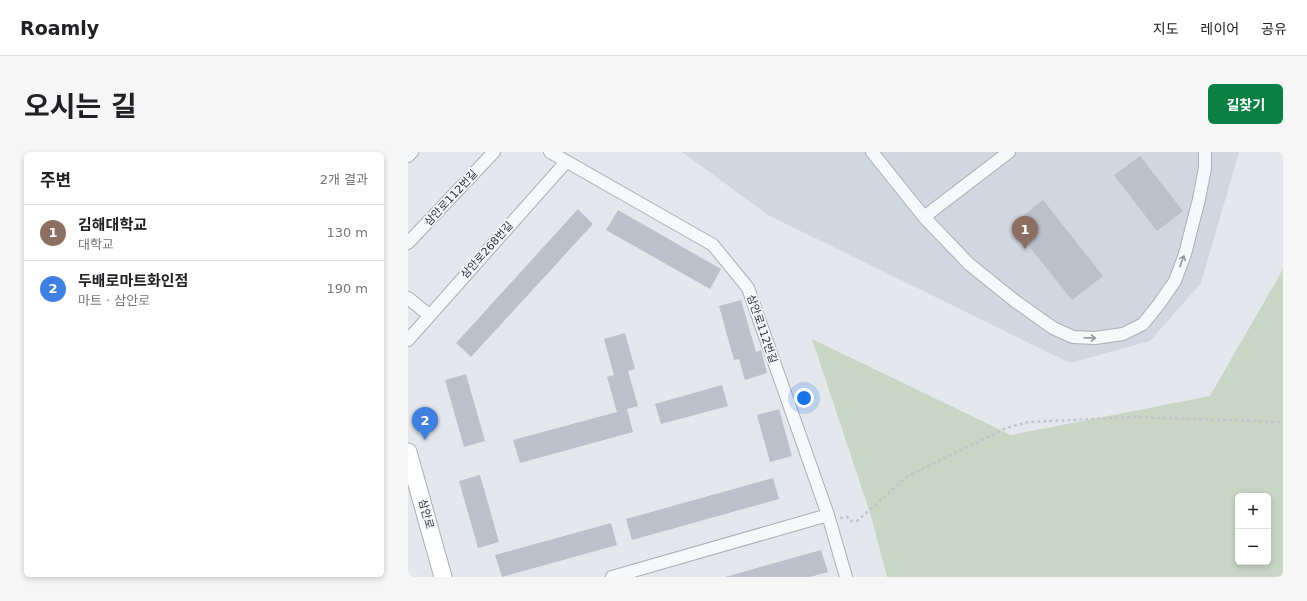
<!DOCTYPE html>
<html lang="ko">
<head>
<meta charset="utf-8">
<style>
	:root { --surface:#fff; --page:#f6f6f6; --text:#202124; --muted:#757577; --line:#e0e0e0; --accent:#0b8043 }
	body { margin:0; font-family:"DejaVu Sans","Noto Sans KR",sans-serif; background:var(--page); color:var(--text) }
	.controls { position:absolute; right:12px; bottom:12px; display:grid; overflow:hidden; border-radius:6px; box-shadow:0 2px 6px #0003 }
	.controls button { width:36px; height:36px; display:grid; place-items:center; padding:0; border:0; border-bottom:1px solid var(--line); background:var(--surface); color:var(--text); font:20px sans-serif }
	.you { position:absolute; left:396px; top:246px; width:14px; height:14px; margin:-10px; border:3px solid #fff; border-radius:50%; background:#1a73e8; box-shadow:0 0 0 6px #1a73e833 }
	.badge { display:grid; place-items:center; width:26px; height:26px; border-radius:50%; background:var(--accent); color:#fff; font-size:13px; font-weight:700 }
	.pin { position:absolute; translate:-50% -33px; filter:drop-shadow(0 1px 2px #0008) }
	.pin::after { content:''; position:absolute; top:21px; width:14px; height:12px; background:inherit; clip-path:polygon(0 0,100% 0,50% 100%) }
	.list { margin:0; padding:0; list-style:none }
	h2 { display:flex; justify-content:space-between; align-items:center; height:52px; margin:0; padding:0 16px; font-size:17px }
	h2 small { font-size:13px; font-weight:400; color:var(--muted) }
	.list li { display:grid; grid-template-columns:26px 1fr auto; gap:12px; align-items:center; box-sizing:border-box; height:56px; padding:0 16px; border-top:1px solid var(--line) }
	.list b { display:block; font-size:15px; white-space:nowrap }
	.list p { margin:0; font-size:13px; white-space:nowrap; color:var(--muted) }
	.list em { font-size:13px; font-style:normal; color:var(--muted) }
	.map { position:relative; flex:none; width:875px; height:425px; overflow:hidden; border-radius:6px }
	header { display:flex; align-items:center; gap:24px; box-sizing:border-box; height:56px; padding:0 20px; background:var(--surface); border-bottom:1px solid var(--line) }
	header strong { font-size:19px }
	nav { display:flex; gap:22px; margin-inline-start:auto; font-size:14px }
	.intro { display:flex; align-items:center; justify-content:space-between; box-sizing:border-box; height:96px; padding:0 24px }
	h1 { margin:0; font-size:28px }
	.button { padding:10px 18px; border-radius:6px; background:var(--accent); color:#fff; font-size:14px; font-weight:700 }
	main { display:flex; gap:24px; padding:0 24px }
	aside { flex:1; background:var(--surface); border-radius:6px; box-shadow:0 2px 6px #0003 }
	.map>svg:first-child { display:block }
	.built { fill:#d2d6de }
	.green { fill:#c9d6c5; fill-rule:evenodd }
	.building { fill:#bbc0ca }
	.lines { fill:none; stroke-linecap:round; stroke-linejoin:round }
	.street-casing { stroke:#a9aeb7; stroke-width:14 }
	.secondary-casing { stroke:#a9aeb7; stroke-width:19 }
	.path { stroke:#c2c5cb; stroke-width:2.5; stroke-dasharray:3 3; stroke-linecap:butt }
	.street { stroke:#f7f8fa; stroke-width:12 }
	.secondary { stroke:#fff; stroke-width:17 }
	.oneway { stroke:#9196a0 }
	.labels { text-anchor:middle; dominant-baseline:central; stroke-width:3.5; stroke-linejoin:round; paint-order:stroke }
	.street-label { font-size:11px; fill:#2b3445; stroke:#f4f6f9 }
</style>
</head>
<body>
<header>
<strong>Roamly</strong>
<nav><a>지도</a><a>레이어</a><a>공유</a></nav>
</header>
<div class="intro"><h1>오시는 길</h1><a class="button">길찾기</a></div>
<main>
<aside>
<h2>주변<small>2개 결과</small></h2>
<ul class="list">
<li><span class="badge" style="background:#8d6e63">1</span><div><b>김해대학교</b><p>대학교</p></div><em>130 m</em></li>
<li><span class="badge" style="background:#3f7fe0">2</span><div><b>두배로마트화인점</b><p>마트 · 삼안로</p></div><em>190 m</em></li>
</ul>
</aside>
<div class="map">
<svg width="875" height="425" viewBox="0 0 875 425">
	<rect width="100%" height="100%" fill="#e4e7ec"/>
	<!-- built -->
	<path class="built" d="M274 0H831L793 131 742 189 662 211 360 63Z"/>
	<!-- green -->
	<path class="green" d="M875 117V425H479L463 364 404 187 603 283 802 244ZM830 344H860V410H830Z"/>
	<!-- building -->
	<path class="building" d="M732 4 775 59 749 79 706 23Z
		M635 48 695 124 664 148 604 73Z
		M170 57 185 72 63 205 48 191Z
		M210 58 313 117 302 137 198 78Z
		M333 148 348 200 353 198 359 221 337 228 331 207 326 208 311 154Z
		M217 181 227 217 220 219 230 254 219 257 225 280 112 311 105 288 209 260 199 225 206 223 196 187Z
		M58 222 77 289 56 295 37 228Z
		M314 233 320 254 253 272 247 252Z
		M371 257 384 304 362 310 349 263Z
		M72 323 91 390 70 396 51 329Z
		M365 326 371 347 224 388 218 367Z
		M203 371 209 393 94 425 87 403Z
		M413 398 420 420 402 425H317Z"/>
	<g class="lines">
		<defs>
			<path id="street" d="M142 0 305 93 340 136 420 363 438 425
				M464 0 516 65 601 0
				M0 4 4 0
				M516 65 561 112 607 149 645 176 665 185 687 186 715 182 735 172 751 152 767 129 777 102 791 47 797 16V0
				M0 91 86 0
				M0 146 21 163
				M0 188 158 10
				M204 425 420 363"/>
			<path id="secondary" d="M0 300 35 425"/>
		</defs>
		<!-- street casing -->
		<use href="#street" class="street-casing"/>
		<!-- secondary casing -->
		<use href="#secondary" class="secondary-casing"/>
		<!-- path -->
		<path class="path" d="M432 366 439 365 443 369H449L500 324 598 276 620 270 727 265 875 270"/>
		<!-- street -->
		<use href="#street" class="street"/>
		<!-- secondary -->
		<use href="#secondary" class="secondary"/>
	</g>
	<!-- one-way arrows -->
	<defs><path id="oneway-shaft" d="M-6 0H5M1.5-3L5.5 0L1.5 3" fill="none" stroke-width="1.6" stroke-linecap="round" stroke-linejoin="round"/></defs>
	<g class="oneway">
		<use href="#oneway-shaft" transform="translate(774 109) rotate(-70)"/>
		<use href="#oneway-shaft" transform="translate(682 186) rotate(2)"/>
	</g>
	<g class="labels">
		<!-- street labels -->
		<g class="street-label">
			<text transform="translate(43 46) rotate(-47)">삼안로112번길</text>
			<text transform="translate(79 98) rotate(-48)">삼안로268번길</text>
			<text transform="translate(354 177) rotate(71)">삼안로112번길</text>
			<text transform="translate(18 362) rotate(75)">삼안로</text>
		</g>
	</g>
</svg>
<div class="controls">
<button>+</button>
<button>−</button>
</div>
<div class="you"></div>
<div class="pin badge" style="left:617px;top:97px;background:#8d6e63">1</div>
<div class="pin badge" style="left:17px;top:288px;background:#3f7fe0">2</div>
</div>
</main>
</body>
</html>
